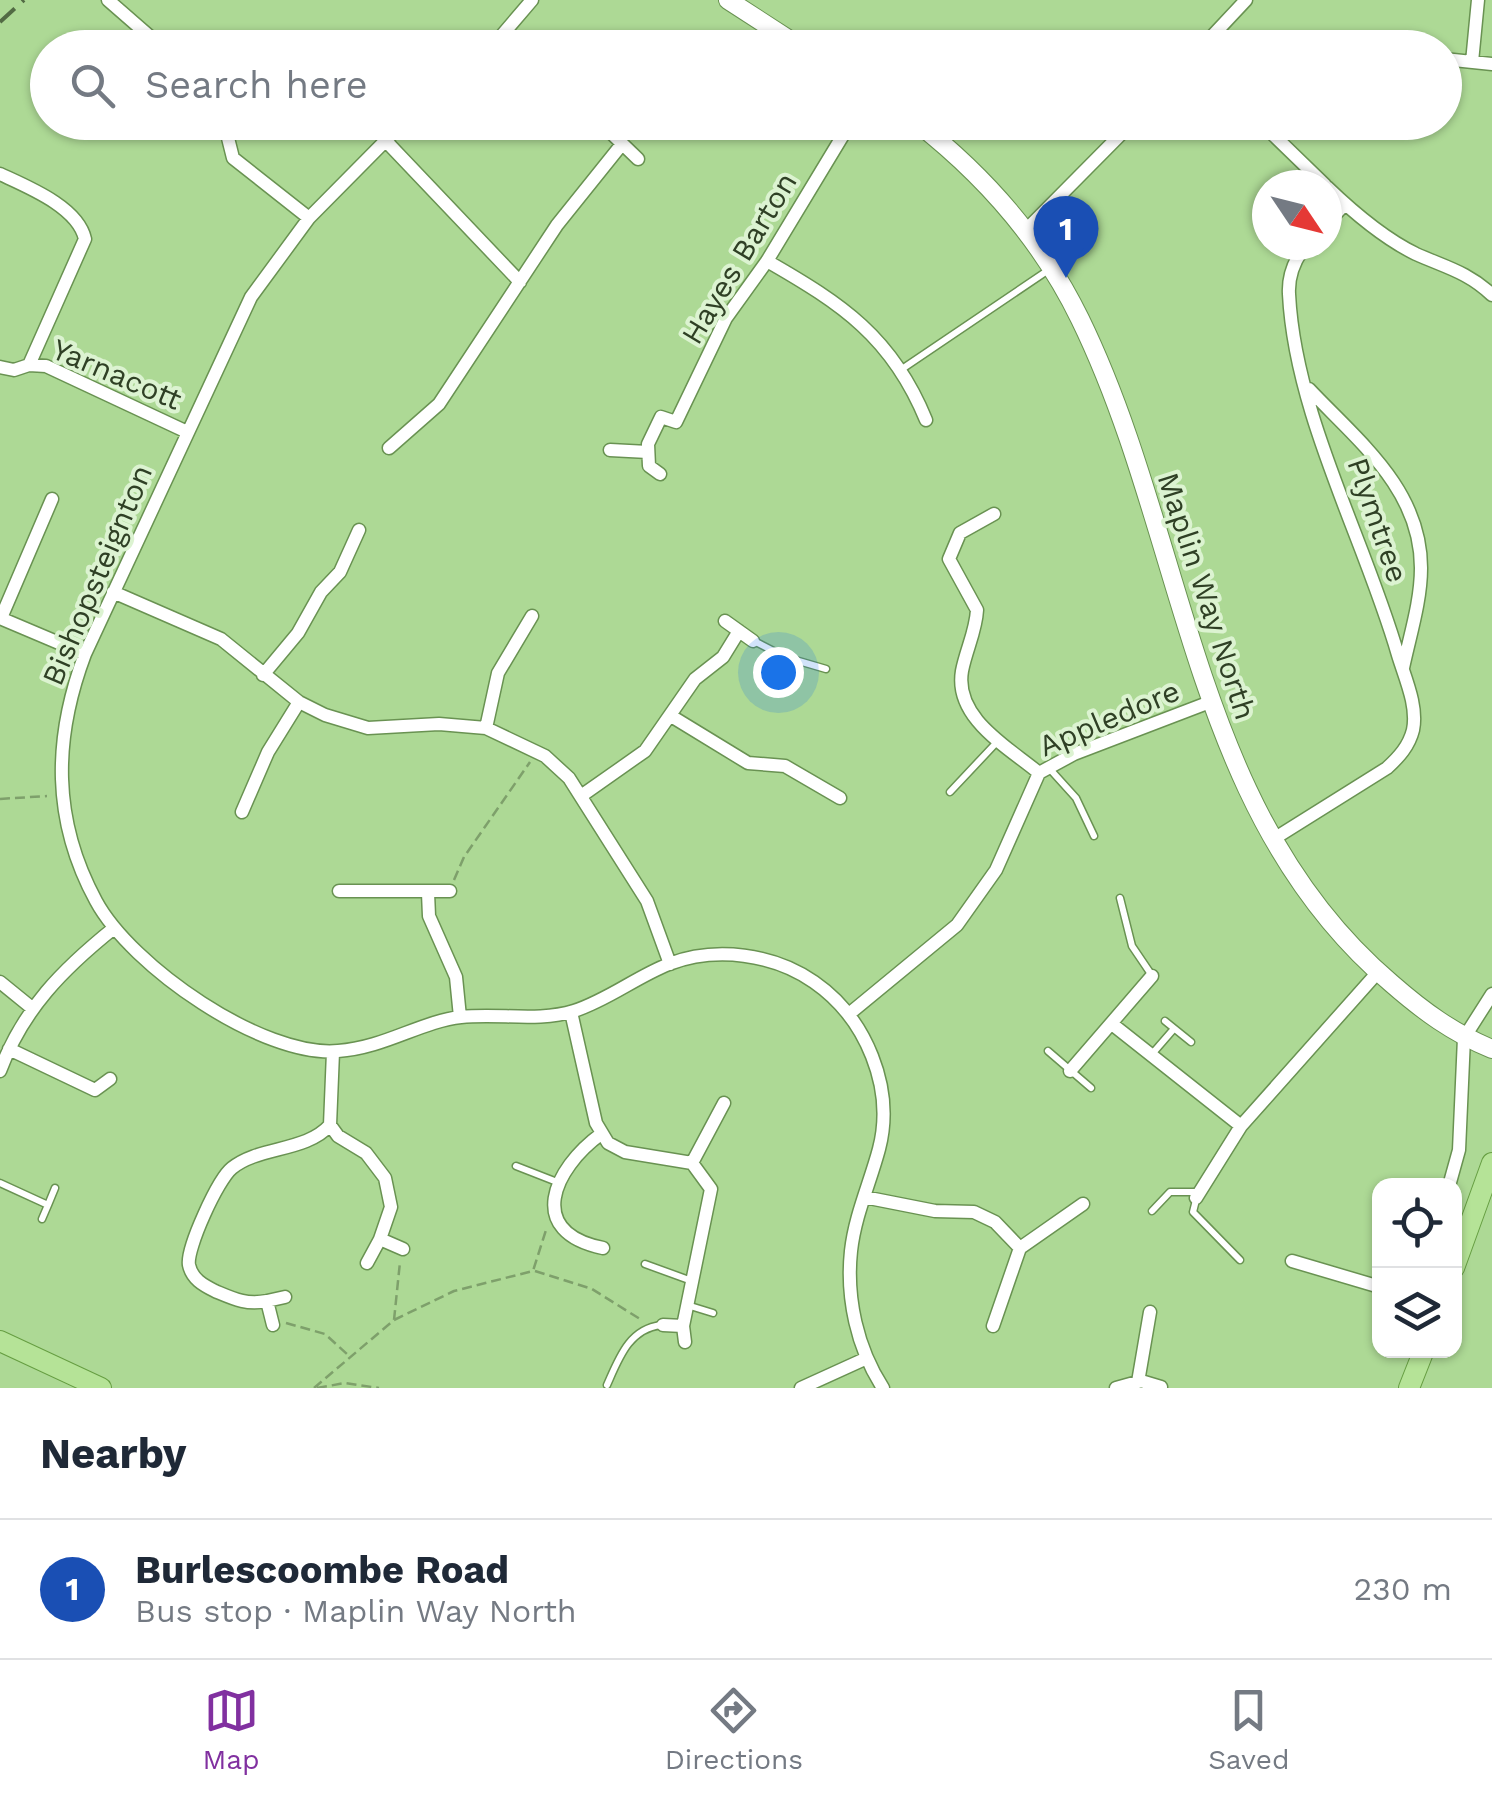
<!DOCTYPE html>
<html lang="en">
<head>
<meta charset="utf-8">
<style>
	:root { --surface:#fff; --page:#f6f6f7; --text:#1f2937; --muted:#747a83; --line:#e0e1e3; --accent:#8130a0 }
	body { margin:0; font-family:"Work Sans",sans-serif; background:var(--page); color:var(--text) }
	.controls { position:absolute; right:30px; bottom:30px; display:grid; overflow:hidden; border-radius:20px; box-shadow:0 2px 8px #0004 }
	.controls button { width:90px; height:90px; display:grid; place-items:center; padding:0; border:0; border-bottom:2px solid var(--line); background:var(--surface); color:var(--text); font:50px sans-serif }
	.compass { position:absolute; left:1252px; top:170px; width:90px; height:90px; border-radius:50%; background:var(--surface); box-shadow:0 2px 8px #0004; rotate:125deg }
	.you { position:absolute; left:778px; top:672px; width:35px; height:35px; margin:-25px; border:8px solid #fff; border-radius:50%; background:#1a73e8; box-shadow:0 0 0 15px #1a73e833 }
	.badge { display:grid; place-items:center; width:65px; height:65px; border-radius:50%; background:var(--accent); color:#fff; font-size:32px; font-weight:700 }
	.pin { position:absolute; translate:-50% -82px; filter:drop-shadow(0 2px 5px #0008) }
	.pin::after { content:''; position:absolute; top:52px; width:35px; height:30px; background:inherit; clip-path:polygon(0 0,100% 0,50% 100%) }
	.list { margin:0; padding:0; list-style:none }
	h2 { display:flex; justify-content:space-between; align-items:center; height:130px; margin:0; padding:0 40px; font-size:42px }
	h2 small { font-size:32px; font-weight:400; color:var(--muted) }
	.list li { display:grid; grid-template-columns:65px 1fr auto; gap:30px; align-items:center; box-sizing:border-box; height:140px; padding:0 40px; border-top:2px solid var(--line) }
	.list b { display:block; font-size:38px; white-space:nowrap }
	.list p { margin:0; font-size:32px; white-space:nowrap; color:var(--muted) }
	.list em { font-size:32px; font-style:normal; color:var(--muted) }
	.icon { flex:none; width:55px; height:55px; fill:none; stroke:currentColor; stroke-width:2; stroke-linecap:round; stroke-linejoin:round }
	.map { position:relative; flex:none; width:1492px; height:1388px; overflow:hidden }
	.search { position:absolute; background:var(--surface); box-shadow:0 2px 8px #0004; left:30px; right:30px; top:30px; height:110px; display:flex; align-items:center; gap:25px; box-sizing:border-box; padding:0 35px; border-radius:55px; color:var(--muted); font-size:38px }
	.sheet { height:270px; background:var(--surface) }
	nav { display:flex; justify-content:space-around; align-items:center; box-sizing:border-box; height:140px; border-top:2px solid var(--line); background:var(--surface); font-size:28px; color:var(--muted) }
	nav a { display:grid; justify-items:center; gap:5px }
	nav .on { color:var(--accent) }
	.map>svg:first-child { display:block }
	.lines { fill:none; stroke-linecap:round; stroke-linejoin:round }
	.lane-casing { stroke:#699252; stroke-width:9 }
	.street-casing { stroke:#699252; stroke-width:15 }
	.secondary-casing { stroke:#699252; stroke-width:20 }
	.primary-casing { stroke:#669e42; stroke-width:22 }
	.path { stroke:#7ea06b; stroke-width:2.5; stroke-dasharray:10 5; stroke-linecap:butt }
	.lane { stroke:#fff; stroke-width:6 }
	.street { stroke:#fff; stroke-width:12 }
	.secondary { stroke:#fff; stroke-width:18 }
	.primary { stroke:#b5e397; stroke-width:20 }
	.rail { stroke:#526b44; stroke-width:4; stroke-dasharray:20 10; stroke-linecap:butt }
	.labels { text-anchor:middle; dominant-baseline:central; stroke-width:8; stroke-linejoin:round; paint-order:stroke }
	.street-label { font-size:30px; fill:#2f4025; stroke:#dcf3d1 }
</style>
</head>
<body>
<div class="map">
<svg width="1492" height="1388" viewBox="0 0 1492 1388">
	<rect width="100%" height="100%" fill="#add995"/>
	<g class="lines">
		<defs>
			<path id="lane" d="M902 369 1050 269
				M754 641 785 657 826 669
				M1048 767 1076 798 1094 836
				M950 792 997 742
				M1120 898 1132 946 1151 974
				M1165 1021 1191 1042
				M1048 1051 1091 1088
				M1152 1054 1172 1031
				M516 1166 557 1182
				M0 1183 48 1205 55 1188
				M1196 1200 1193 1212 1240 1260
				M1152 1211 1170 1192H1197
				M42 1219 48 1205
				M645 1264 689 1280
				M687 1305 713 1313
				M607 1385C619 1358 629 1329 661 1325"/>
			<path id="street" d="M108 0 163 48
				M341 39 361 40 379 48
				M491 48 532 0
				M1201 48 1246 0
				M1444 59 1492 64
				M1472 62 1478 0
				M224 122 233 158 309 218
				M404 122 309 218 251 297 85 654C53 739 52 820 96 901 131 966 263 1058 338 1051 384 1048 422 1021 461 1017 499 1013 538 1022 574 1011 608 1000 636 977 669 964 716 946 774 954 814 982 866 1018 895 1088 879 1149 870 1183 855 1215 851 1251 846 1298 857 1348 883 1388
				M1260 122 1325 185
				M608 130 638 159
				M384 139 520 282
				M0 174C28 187 78 207 85 239L29 365 14 370 0 367
				M1327 187C1353 212 1383 238 1416 254 1445 267 1468 272 1492 295
				M1327 223 1345 204
				M1025 231 1133 122
				M767 261C842 304 892 337 926 420
				M29 365 46 366 185 431
				M1309 389C1358 441 1421 489 1421 568 1421 601 1410 635 1403 668
				M389 448 439 404 557 225 622 144
				M610 450 648 452
				M660 474 649 466 648 444 661 417 676 422 726 318 767 261 851 122
				M994 514 960 533 949 559 977 610C976 631 966 650 962 671 954 718 1008 747 1039 773
				M113 592 221 639 299 702 325 715 368 728 439 724 486 728 545 756 569 778 647 901 670 964
				M0 618 85 654
				M1 618 52 499
				M725 621 753 641
				M263 675 298 633 321 592 340 572 359 530
				M671 716 748 763 785 766 840 798
				M486 728 498 673 532 616
				M581 796 645 751 695 679 723 657 739 631
				M242 812 268 752 299 702
				M1272 840 1387 768C1399 757 1409 746 1413 730 1418 706 1405 678 1398 655 1365 540 1295 415 1289 294 1288 276 1295 259 1306 245
				M339 891H450
				M428 893 429 916 456 977 460 1017
				M0 982 32 1008
				M571 1012 596 1123 608 1143 625 1152 692 1163 711 1189 683 1326
				M849 1014 957 925 996 870 1039 773 1074 754 1210 702
				M1112 1024 1241 1126
				M9 1049 95 1090 110 1079
				M333 1052 330 1125 338 1136 366 1153 385 1178 391 1207 380 1239 403 1249
				M0 1071C23 1009 63 969 114 928
				M1070 1071 1152 976
				M601 1134C553 1169 525 1232 603 1248
				M692 1163 724 1103
				M1449 1186 1459 1150 1464 1038 1492 994
				M864 1197 935 1211 974 1212 995 1222 1020 1248
				M1196 1198 1241 1126 1378 972
				M1292 1261 1380 1287
				M367 1263 380 1239
				M267 1301 285 1297
				M273 1325 267 1301C246 1305 234 1299 215 1291 203 1285 192 1279 189 1265 186 1249 218 1179 232 1168 259 1146 306 1152 330 1125
				M663 1325 683 1326 685 1342
				M993 1326 1020 1248 1083 1204
				M1138 1382 1150 1312
				M801 1388 867 1358
				M1116 1388 1141 1381 1161 1387"/>
			<path id="secondary" d="M728 0 802 48
				M916 122C984 175 1042 241 1080 319 1188 540 1191 814 1391 983 1423 1011 1453 1033 1492 1049"/>
			<path id="primary" d="M1454 1268 1492 1163
				M0 1341 101 1388
				M1409 1388 1424 1350"/>
		</defs>
		<!-- lane casing -->
		<use href="#lane" class="lane-casing"/>
		<!-- street casing -->
		<use href="#street" class="street-casing"/>
		<!-- secondary casing -->
		<use href="#secondary" class="secondary-casing"/>
		<!-- primary casing -->
		<use href="#primary" class="primary-casing"/>
		<!-- path -->
		<path class="path" d="M0 799 47 796
			M454 880 464 857 530 762
			M535 1271 592 1289 640 1319
			M394 1320 454 1291 533 1271 546 1230
			M286 1323 325 1334 347 1354
			M314 1388 394 1320 400 1262
			M317 1388 345 1383 379 1388"/>
		<!-- lane -->
		<use href="#lane" class="lane"/>
		<!-- street -->
		<use href="#street" class="street"/>
		<!-- secondary -->
		<use href="#secondary" class="secondary"/>
		<!-- primary -->
		<use href="#primary" class="primary"/>
		<!-- rail -->
		<path class="rail" d="M0 22 24 0"/>
	</g>
	<g class="labels">
		<!-- street labels -->
		<g class="street-label">
			<text transform="translate(739 258) rotate(-59)">Hayes Barton</text>
			<text transform="translate(117 374) rotate(23)">Yarnacott</text>
			<text transform="translate(1378 520) rotate(71)">Plymtree</text>
			<text transform="translate(97 575) rotate(-67)">Bishopsteignton</text>
			<text transform="translate(1207 596) rotate(72)">Maplin Way North</text>
			<text transform="translate(1109 718) rotate(-23)">Appledore</text>
		</g>
	</g>
</svg>
<div class="controls">
<button><svg class="icon" aria-label="locate" viewBox="0 0 24 24"><circle cx="12" cy="12" r="6"/><path d="M12 2v4M12 18v4M2 12h4M18 12h4"/></svg></button>
<button><svg class="icon" aria-label="layers" viewBox="0 0 24 24"><path d="M12 4l9 5-9 5-9-5zM3 14l9 5 9-5"/></svg></button>
</div>
<svg class="compass" viewBox="-18 -18 36 36"><path d="M0-13l5 13h-10z" fill="#e53935"/><path d="M0 13l5-13h-10z" fill="#747a83"/></svg>
<div class="you"></div>
<div class="pin badge" style="left:1066px;top:278px;background:#1a4fb4">1</div>
<div class="search"><svg class="icon" aria-label="search" viewBox="0 0 24 24"><circle cx="10" cy="10" r="6"/><path d="M15 15l6 6"/></svg>Search here</div>
</div>
<section class="sheet">
<h2>Nearby<small></small></h2>
<ul class="list">
<li><span class="badge" style="background:#1a4fb4">1</span><div><b>Burlescoombe Road</b><p>Bus stop · Maplin Way North</p></div><em>230 m</em></li>
</ul>
</section>
<nav>
<a class="on"><svg class="icon" aria-label="map" viewBox="0 0 24 24"><path d="M3 6l6-2 6 2 6-2v14l-6 2-6-2-6 2zM9 4v14M15 6v14"/></svg>Map</a>
<a><svg class="icon" aria-label="directions" viewBox="0 0 24 24"><path d="M12 3l9 9-9 9-9-9zM9 14v-3h6M13 9l2 2-2 2"/></svg>Directions</a>
<a><svg class="icon" aria-label="saved" viewBox="0 0 24 24"><path d="M7 4h10v16l-5-4-5 4z"/></svg>Saved</a>
</nav>
</body>
</html>
